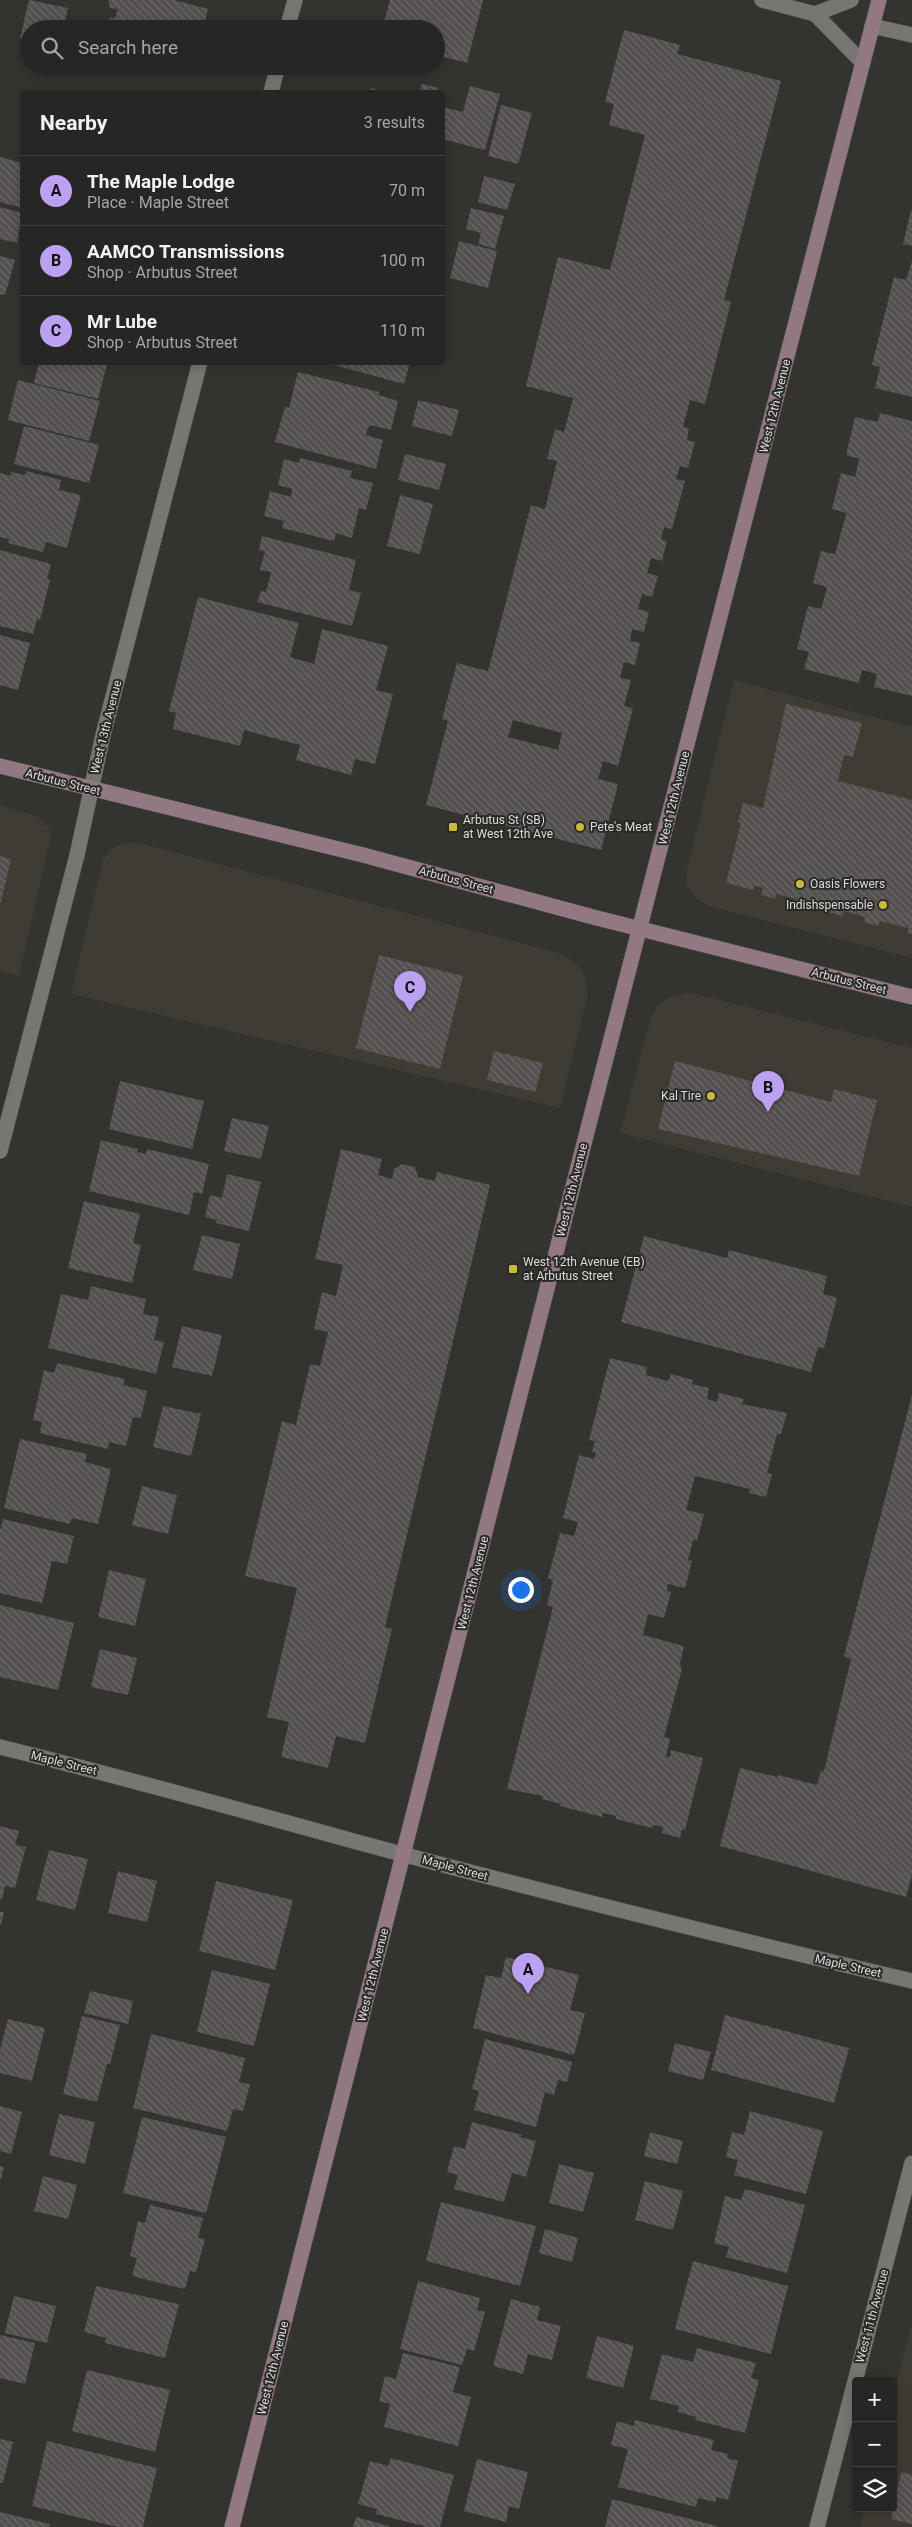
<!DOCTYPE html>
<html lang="en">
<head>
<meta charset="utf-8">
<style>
	:root { --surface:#262624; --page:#2e2e2c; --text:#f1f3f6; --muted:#a4a5a6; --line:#424341; --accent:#bca0f2 }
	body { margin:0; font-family:Roboto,sans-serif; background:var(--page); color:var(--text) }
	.controls { position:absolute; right:15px; bottom:15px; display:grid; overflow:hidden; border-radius:5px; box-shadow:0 2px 12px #0003 }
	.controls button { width:45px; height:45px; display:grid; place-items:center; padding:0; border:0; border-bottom:1px solid var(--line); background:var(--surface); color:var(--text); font:25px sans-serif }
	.you { position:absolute; left:520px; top:1589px; width:18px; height:18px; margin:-12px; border:4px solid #fff; border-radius:50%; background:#1a73e8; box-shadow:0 0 0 8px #1a73e833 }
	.badge { display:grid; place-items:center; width:32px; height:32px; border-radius:50%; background:var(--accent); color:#111; font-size:16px; font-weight:700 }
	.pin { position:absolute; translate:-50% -41px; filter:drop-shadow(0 1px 2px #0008) }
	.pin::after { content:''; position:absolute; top:26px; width:18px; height:15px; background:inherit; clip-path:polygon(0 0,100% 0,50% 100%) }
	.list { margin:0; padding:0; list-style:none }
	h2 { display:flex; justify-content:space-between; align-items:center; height:65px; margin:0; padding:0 20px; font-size:21px }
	h2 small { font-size:16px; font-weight:400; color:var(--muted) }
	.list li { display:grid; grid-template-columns:32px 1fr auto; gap:15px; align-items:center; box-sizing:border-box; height:70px; padding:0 20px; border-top:1px solid var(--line) }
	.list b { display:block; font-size:19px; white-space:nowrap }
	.list p { margin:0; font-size:16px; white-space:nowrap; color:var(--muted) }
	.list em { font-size:16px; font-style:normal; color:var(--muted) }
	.icon { flex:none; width:28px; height:28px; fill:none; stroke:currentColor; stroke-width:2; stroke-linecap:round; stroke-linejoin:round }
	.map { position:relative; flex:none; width:912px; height:2527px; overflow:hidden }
	.search { position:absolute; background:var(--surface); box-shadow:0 2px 12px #0003; left:20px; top:20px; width:425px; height:55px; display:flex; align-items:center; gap:12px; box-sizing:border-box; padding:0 18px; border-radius:28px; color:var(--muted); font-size:19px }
	.panel { position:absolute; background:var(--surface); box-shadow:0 2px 12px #0003; left:20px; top:90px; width:425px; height:275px; border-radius:5px }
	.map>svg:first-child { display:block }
	.built { fill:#3e3c33 }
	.building { fill:url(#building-back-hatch); fill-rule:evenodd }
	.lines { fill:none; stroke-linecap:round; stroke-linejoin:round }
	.street-casing { stroke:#51504e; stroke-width:16 }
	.secondary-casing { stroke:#51504e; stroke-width:16 }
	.street { stroke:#777673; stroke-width:15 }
	.secondary { stroke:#917883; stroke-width:15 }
	.poi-dot { fill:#c9ba3a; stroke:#292926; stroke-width:2 }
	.labels { text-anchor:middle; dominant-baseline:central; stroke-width:4; stroke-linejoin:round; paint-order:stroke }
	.street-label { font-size:12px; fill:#dcdbda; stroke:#292926 }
	.poi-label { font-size:12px; fill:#dcdbda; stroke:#292926; text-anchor:start }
</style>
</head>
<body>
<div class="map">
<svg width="912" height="2527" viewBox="0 0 912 2527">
	<defs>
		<pattern id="building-back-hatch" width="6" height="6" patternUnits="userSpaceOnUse" patternTransform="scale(1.25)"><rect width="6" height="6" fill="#53504f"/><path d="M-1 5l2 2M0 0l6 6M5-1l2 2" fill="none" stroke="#6b6968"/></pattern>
	</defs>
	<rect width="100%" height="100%" fill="#333330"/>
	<!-- built -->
	<path class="built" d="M734 680 912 727V958L708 906 697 900 691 892 686 882 687 869Z
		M0 805 41 818 48 827 51 836 19 976 0 971Z
		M135 842 559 953 573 961 582 971 587 987V999L560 1108 71 994 103 860 112 848 124 843Z
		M684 993H692L912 1048V1207L620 1133 650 1021 656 1008 667 998Z
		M912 2324V2527H860L864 2508H893V2396Z"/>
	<!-- building -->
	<path class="building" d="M29 0 68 8 63 29H29V40L20 38Z
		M108 0H174L208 9 203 29H107L110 17 115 18 118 9 110 8Z
		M390 0H483L467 63 436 55V29H382Z
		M624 30 680 45 677 54 781 81 724 300 731 302 705 404 690 400 683 427 689 428 687 440 695 442 688 468 680 466 676 479 685 481 672 529 664 527 661 539 667 541 662 561 651 558 647 573 658 576 652 597 642 594 638 609 649 612 644 632 632 629 630 641 640 643 635 665 624 662 620 678 631 680 624 706 633 708 618 766 603 761 598 779 618 784 601 850 426 805 448 721 442 719 457 663 488 671 531 505 545 509 557 461 547 459 555 429 564 432 573 398 526 386 558 257 610 270 645 135 609 125 614 104 605 102ZM513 720 562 733 558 750 508 737Z
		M152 66H184L182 75Z
		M422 84 439 88 437 92H419Z
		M470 86 500 94 485 150 442 139V107L463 112Z
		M371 88 384 92H369Z
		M501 105 532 113 518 164 488 156Z
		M0 157 22 163V208L0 202Z
		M484 176 515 184 507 210 478 202Z
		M0 207 22 213 17 243 0 239Z
		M471 208 504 216 495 249 478 244 481 233 466 229Z
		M911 210H912V246L903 244Z
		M459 241 497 251 488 288 450 278Z
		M0 256 15 260 5 295 0 294Z
		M912 261V397L875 388 880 367 872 365 894 277 906 280Z
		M39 362 107 364 98 399 34 383Z
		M323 362H410L404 384Z
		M298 372 379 392 378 395 398 401 391 430 370 425 367 430 366 435 383 440 376 469 275 442 285 407 289 408Z
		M18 380 100 401 89 441 8 420Z
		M418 400 459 410 452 436 412 426Z
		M880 413 912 421V696L874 687 877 674 862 670 859 683 804 669 809 652 797 649 808 606 821 609 826 591 827 587 813 583 821 551 835 554 846 515V513L832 509 841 473 855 477 859 459 846 455 855 417 878 422Z
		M24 426 99 445 89 483 14 464Z
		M405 454 446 464 439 490 398 480Z
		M300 458 352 471 350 478 373 483 366 510 359 508 352 538 336 533 334 541 282 528 284 521 264 516 270 491 291 497 292 489 278 485 284 459 299 463Z
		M26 471 61 480 59 490 81 495 67 548 46 542 43 552 8 543 9 539 0 537V473L11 476V472L25 475Z
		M400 495 433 504 420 554 387 546Z
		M262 536 356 560 349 590 361 593 352 626 257 602 261 591 266 592 271 572 260 570 265 551 259 550Z
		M0 550 51 564 47 579 50 580 40 620 37 619 33 634 0 626Z
		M198 597 299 623 290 657 314 664 322 629 388 646 376 690 393 694 375 764 355 759 351 775 296 760 300 745 244 730 240 746 173 729 176 713 169 711Z
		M0 635 30 643 18 690 0 685Z
		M786 704 862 723 853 757 844 755 838 781 912 800V934L908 933V928L880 921 878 926 864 922 865 917 844 911 843 916 830 913 831 908 810 902 809 907 795 904 796 899 776 894 775 899 761 895 763 888 754 885 753 890 726 883 741 823 738 822 743 803 763 808Z
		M0 856 11 859 1 902H0Z
		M379 955 463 976 440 1069 356 1048Z
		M494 1051 543 1063 535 1092 487 1080Z
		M675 1061 831 1102 834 1089 877 1100 859 1176 658 1129Z
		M120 1081 204 1101 192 1149 109 1129Z
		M232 1118 269 1126 261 1159 224 1151Z
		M101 1140 138 1149 137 1152 146 1154 147 1149 209 1164 202 1194 194 1192 189 1215 89 1191Z
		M341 1149 382 1159 378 1175 392 1179 394 1169 402 1164 415 1167 418 1177 435 1181 437 1172 490 1185 385 1627 392 1629 365 1743 336 1736 328 1768 281 1757 289 1722 267 1717 297 1588 245 1576 282 1421 296 1425 310 1364 320 1366 328 1332 314 1329 322 1292 336 1296 343 1265 315 1259Z
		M227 1174 261 1182 249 1231 216 1223 217 1220 205 1217 210 1195 222 1198Z
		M84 1201 140 1214 133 1243 141 1245 132 1283 68 1268Z
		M202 1235 240 1244 232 1279 193 1270Z
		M644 1236 727 1258 729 1250 827 1276 823 1294 837 1298 824 1348 818 1347 811 1372 621 1322Z
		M91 1286 146 1299 143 1314 159 1317 154 1340 164 1342 156 1374 48 1348 61 1294 88 1300Z
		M182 1326 222 1335 212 1376 172 1367Z
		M610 1358 647 1367 646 1375 668 1381 671 1374 693 1380 692 1384 709 1388 707 1399 717 1402 719 1393 744 1399 742 1404 787 1413 781 1434H777L767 1473 772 1474 766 1497 749 1493 750 1489 695 1476 686 1510 704 1514 697 1541 693 1540 688 1560 692 1561 685 1588 668 1584 667 1591 671 1592 664 1618 648 1614 643 1635 684 1646 680 1663 682 1669 664 1737 670 1739 666 1756 670 1757 671 1750 703 1758 685 1830 682 1829 680 1838 662 1833 663 1827 653 1825 652 1828 616 1819V1816L603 1813 602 1817 560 1806 561 1804 542 1799 543 1796 507 1789 553 1607 547 1605 553 1580 548 1578 560 1533 574 1536 578 1522 563 1518 579 1455 594 1459 596 1453 592 1452 595 1441 589 1440Z
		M57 1363 125 1379 123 1385 147 1391 141 1418 133 1417 126 1446 109 1442 108 1449 40 1433 42 1422 33 1420 44 1370 54 1373Z
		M912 1395V1875L906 1897 720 1846 740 1768 778 1777V1775L817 1785 821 1771H824L851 1659 844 1656Z
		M163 1406 201 1414 191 1456 153 1447Z
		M20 1439 87 1454 85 1462 111 1469 98 1524 72 1518 70 1524 4 1508Z
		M142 1486 177 1495 168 1534 132 1525Z
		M3 1519 74 1536 67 1564 52 1561 42 1603 0 1593V1530Z
		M109 1570 146 1579 135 1626 98 1617Z
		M0 1605 74 1623 58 1690 0 1677Z
		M100 1649 137 1658 128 1695 91 1687Z
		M0 1826 19 1831 15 1845 26 1847 15 1888 5 1886 2 1899 0 1898Z
		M49 1850 88 1859 75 1910 36 1900Z
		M118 1871 157 1881 147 1922 108 1913Z
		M216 1881 293 1900 275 1970 199 1951Z
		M0 1912H4L1 1925 0 1924Z
		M506 1957 579 1975 570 2010 585 2013 574 2055 473 2028 486 1975 501 1978Z
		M212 1970 270 1984 254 2046 197 2032Z
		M90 1991 133 2001 128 2024 84 2013Z
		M725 2015 849 2048 834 2103 711 2070Z
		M82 2016 120 2025 110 2064H107L97 2102 63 2094Z
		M8 2019 45 2028 32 2081 0 2073V2050Z
		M151 2034 245 2058 239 2082 250 2084 243 2111 233 2109 227 2131 133 2108Z
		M485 2039 572 2062 567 2082 558 2080 554 2095 545 2092 536 2127 474 2110 479 2091 472 2089Z
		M675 2043 711 2052 703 2080 668 2071Z
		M0 2106 22 2112 11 2154 0 2151Z
		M750 2111 823 2131 806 2194 734 2175 738 2160 726 2157 732 2132 744 2135Z
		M59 2114 95 2122 85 2164 49 2155Z
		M142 2117 226 2137 206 2213 123 2193Z
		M472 2122 522 2135 520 2137 536 2141 526 2177 512 2173 504 2202 454 2189 458 2175 447 2172 454 2146 465 2149Z
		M650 2132 683 2141 677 2164 644 2156Z
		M559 2164 594 2173 583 2212 549 2203Z
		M0 2166 4 2167 1 2179H0Z
		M43 2176 77 2185 68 2219 34 2211Z
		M645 2181 683 2191 673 2230 635 2220Z
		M745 2189 805 2205 787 2273 726 2257 729 2247 714 2243 725 2196 741 2200Z
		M441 2202 536 2226 520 2286 426 2261Z
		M150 2205 203 2218 198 2238 205 2239 196 2272 190 2271 185 2289 132 2276 137 2258 130 2256 138 2221 145 2223Z
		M545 2229 578 2238 572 2262 539 2253Z
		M693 2261 788 2286 771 2354 675 2329Z
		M418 2281 480 2298 477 2310 485 2312 474 2351 467 2349 462 2365 400 2349Z
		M96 2286 179 2304 165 2358 105 2343 106 2338 84 2332Z
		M14 2296 56 2306 47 2343 5 2333Z
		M511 2299 540 2307 537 2320 561 2326 552 2360 528 2354 523 2374 493 2366Z
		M0 2335 35 2343 25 2384 0 2378Z
		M597 2336 634 2346 623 2388 586 2378Z
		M697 2348 756 2363 751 2378 759 2380 745 2433 695 2420 696 2417 678 2412 679 2406 650 2399 662 2354 693 2362Z
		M403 2353 460 2367 453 2392 471 2397 458 2446 384 2427 390 2404 379 2401 385 2376 396 2379Z
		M87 2370 170 2390 155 2452 72 2431Z
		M635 2420 714 2440 711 2450 728 2454 727 2458 738 2461 728 2500 717 2497 715 2502 698 2498 696 2507 618 2487 628 2449 611 2445 617 2421 634 2426Z
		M0 2439 13 2442 3 2483H0Z
		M47 2441 157 2468 143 2527H117L32 2506Z
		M391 2458 454 2475 440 2527H427L376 2514 377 2509 358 2504 370 2461 388 2466Z
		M477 2459 528 2472 519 2509 509 2506 506 2522 464 2511Z
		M901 2472 912 2475V2524L891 2519Z
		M612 2499 717 2526V2527H605Z
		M0 2512 50 2524 49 2527H0Z
		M356 2517 389 2526V2527H353Z"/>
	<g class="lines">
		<defs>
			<path id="street" d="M762 0 815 14 863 63
				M815 14 851 0
				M872 26 912 35
				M287 29 295 0
				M271 92 278 66
				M0 1151 77 855 103 735 200 362
				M0 1747C119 1776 238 1809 357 1842 541 1892 726 1937 912 1981
				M817 2527 912 2163"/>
			<path id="secondary" d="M0 766 363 855 593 917 912 997
				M232 2527 571 1194 879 0"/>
		</defs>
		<!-- street casing -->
		<use href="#street" class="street-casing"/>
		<!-- secondary casing -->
		<use href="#secondary" class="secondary-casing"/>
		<!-- street -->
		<use href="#street" class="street"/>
		<!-- secondary -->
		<use href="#secondary" class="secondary"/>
	</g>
	<!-- markers -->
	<g class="poi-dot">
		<rect x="448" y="822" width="10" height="10" rx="2.5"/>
		<circle cx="580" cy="827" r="5"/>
		<circle cx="800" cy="884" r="5"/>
		<circle cx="883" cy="905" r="5"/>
		<circle cx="711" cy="1096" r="5"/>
		<rect x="508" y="1264" width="10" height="10" rx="2.5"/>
	</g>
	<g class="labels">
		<!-- street labels -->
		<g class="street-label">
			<text transform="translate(775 406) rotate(-76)">West 12th Avenue</text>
			<text transform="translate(106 727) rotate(-76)">West 13th Avenue</text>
			<text transform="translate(63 782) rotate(14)">Arbutus Street</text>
			<text transform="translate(674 798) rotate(-76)">West 12th Avenue</text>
			<text transform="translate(456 880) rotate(15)">Arbutus Street</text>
			<text transform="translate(849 981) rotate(14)">Arbutus Street</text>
			<text transform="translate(572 1190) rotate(-76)">West 12th Avenue</text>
			<text transform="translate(473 1583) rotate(-76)">West 12th Avenue</text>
			<text transform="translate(64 1763) rotate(14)">Maple Street</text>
			<text transform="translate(455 1868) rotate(15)">Maple Street</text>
			<text transform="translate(848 1966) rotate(13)">Maple Street</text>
			<text transform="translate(373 1975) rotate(-76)">West 12th Avenue</text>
			<text transform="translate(872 2316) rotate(-75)">West 11th Avenue</text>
			<text transform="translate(273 2368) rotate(-76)">West 12th Avenue</text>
		</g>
		<!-- poi labels -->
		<g class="poi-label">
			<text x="463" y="820">Arbutus St (SB)<tspan x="463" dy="14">at West 12th Ave</tspan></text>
			<text x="590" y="827">Pete's Meat</text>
			<text x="810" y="884">Oasis Flowers</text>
			<text x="873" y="905" text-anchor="end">Indishspensable</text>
			<text x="701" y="1096" text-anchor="end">Kal Tire</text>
			<text x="523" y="1262">West 12th Avenue (EB)<tspan x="523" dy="14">at Arbutus Street</tspan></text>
		</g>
	</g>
</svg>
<div class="controls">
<button>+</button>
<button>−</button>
<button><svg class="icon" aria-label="layers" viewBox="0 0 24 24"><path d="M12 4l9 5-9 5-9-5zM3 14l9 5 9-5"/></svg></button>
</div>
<div class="you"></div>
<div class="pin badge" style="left:528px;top:1994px">A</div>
<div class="pin badge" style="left:768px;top:1112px">B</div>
<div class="pin badge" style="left:410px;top:1012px">C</div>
<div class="search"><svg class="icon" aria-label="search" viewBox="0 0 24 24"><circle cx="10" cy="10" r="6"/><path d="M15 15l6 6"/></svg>Search here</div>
<section class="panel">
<h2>Nearby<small>3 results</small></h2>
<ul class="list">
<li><span class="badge">A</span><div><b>The Maple Lodge</b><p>Place · Maple Street</p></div><em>70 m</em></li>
<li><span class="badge">B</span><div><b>AAMCO Transmissions</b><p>Shop · Arbutus Street</p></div><em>100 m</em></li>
<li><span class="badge">C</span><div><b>Mr Lube</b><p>Shop · Arbutus Street</p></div><em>110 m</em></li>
</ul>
</section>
</div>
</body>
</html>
